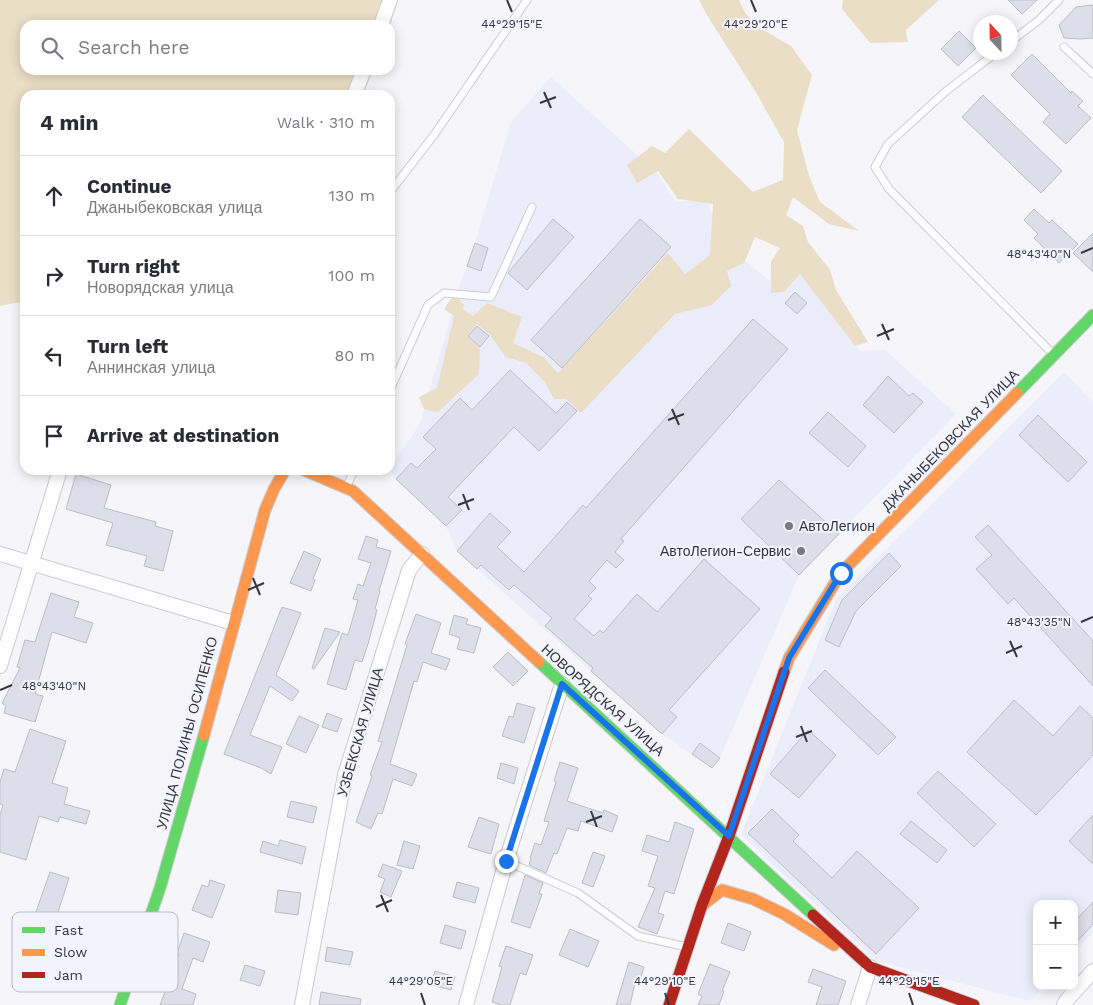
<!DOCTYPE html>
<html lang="en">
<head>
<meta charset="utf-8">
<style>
	:root { --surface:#fff; --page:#f7f7f7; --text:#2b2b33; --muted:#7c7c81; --line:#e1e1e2 }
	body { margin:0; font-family:"Work Sans",sans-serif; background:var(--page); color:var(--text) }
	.controls { position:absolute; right:15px; bottom:15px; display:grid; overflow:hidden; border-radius:10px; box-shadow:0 2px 12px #0003 }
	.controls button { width:45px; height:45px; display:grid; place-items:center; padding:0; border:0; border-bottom:1px solid var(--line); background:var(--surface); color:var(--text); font:25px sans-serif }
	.compass { position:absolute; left:973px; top:15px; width:45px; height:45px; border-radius:50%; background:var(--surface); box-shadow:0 2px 12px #0003; rotate:338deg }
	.stop { position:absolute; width:15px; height:15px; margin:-11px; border:4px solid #1a73e8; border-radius:50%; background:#fff }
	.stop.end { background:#1a73e8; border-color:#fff; box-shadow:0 1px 5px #0008 }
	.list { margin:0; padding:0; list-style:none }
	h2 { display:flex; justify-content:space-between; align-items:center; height:65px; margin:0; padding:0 20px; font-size:21px }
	h2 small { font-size:16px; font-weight:400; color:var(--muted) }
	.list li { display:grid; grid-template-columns:32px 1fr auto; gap:15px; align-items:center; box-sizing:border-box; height:80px; padding:0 20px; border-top:1px solid var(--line) }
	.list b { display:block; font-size:19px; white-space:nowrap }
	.list p { margin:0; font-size:16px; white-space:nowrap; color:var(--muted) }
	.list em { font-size:16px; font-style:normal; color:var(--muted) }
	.icon { flex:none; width:28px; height:28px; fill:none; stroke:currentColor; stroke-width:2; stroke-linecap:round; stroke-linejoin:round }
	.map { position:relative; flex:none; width:1093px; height:1005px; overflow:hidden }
	.search { position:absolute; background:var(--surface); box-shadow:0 2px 12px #0003; left:20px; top:20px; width:375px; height:55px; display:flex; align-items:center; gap:12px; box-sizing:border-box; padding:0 18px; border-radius:15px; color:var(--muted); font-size:19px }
	.panel { position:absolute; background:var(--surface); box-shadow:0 2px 12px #0003; left:20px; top:90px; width:375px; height:385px; border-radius:15px }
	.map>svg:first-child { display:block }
	.built { fill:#ecedfb }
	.green { fill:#ebdec6 }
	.building { fill:#dedeea; stroke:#bcbdc4 }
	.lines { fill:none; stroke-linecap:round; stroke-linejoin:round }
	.lane-casing { stroke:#cacbd2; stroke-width:9 }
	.street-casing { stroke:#cacbd2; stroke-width:16 }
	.fast-casing { stroke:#cacbd2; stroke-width:13 }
	.slow-casing { stroke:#cacbd2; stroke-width:13 }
	.jam-casing { stroke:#cacbd2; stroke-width:13 }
	.lane { stroke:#fefefe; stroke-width:7 }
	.street { stroke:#fefefe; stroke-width:14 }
	.fast { stroke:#63d668; stroke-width:11 }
	.slow { stroke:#ff974d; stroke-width:11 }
	.jam { stroke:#b3261e; stroke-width:11 }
	.route { stroke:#1a73e8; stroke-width:6 }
	.ticks { fill:none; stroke:#353640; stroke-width:2 }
	.poi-dot { fill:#787981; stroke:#f2f3fd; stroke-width:2 }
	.labels { text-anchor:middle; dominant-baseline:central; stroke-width:4; stroke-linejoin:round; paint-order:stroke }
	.street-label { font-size:14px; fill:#353640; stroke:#f2f3fd }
	.poi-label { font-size:14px; fill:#353640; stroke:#f2f3fd; text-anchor:start }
	.key { fill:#f2f3fd; stroke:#b9bac4; stroke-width:1 }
	.key-label { font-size:14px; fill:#353640 }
	.ticks-label { font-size:12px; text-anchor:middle; fill:#353640; stroke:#f2f3fd; stroke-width:4; stroke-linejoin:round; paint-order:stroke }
</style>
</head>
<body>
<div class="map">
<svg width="1093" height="1005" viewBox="0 0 1093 1005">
	<rect width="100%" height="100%" fill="#f5f5fa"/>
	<!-- built -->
	<path class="built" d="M551 77 658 174 675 201H706L729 247 783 292 800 274 860 351 885 350 956 414 799 575 720 758 712 768 662 734 457 551 446 526 396 479 390 468 420 424 458 291 475 243 511 122Z
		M1064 372 1093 402V932L1074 953V904H1037V986H1044L1030 1001 876 961 741 835 836 599Z"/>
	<!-- green -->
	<path class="green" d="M0 0H384L383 3 392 20 390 26 25 25V70H373L363 95H25V301L0 306Z
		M699 0H739L746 14 760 28 791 46 812 75 797 130 809 176 820 202 859 231 829 224 793 197 786 215 803 226 808 242 830 270 836 290 868 342 855 346 800 274 784 292 771 293V262L780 248 755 237 744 263 727 271 731 286 712 305 675 314 581 413 566 399H554L544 381 526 363 506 357 490 335 477 324 467 336 480 348 479 374 438 412 424 409 419 397 437 388 454 316 444 309 454 294 464 305 463 309 473 316 487 303 522 317 513 343 543 357 558 373 668 253 685 274 710 255 713 204 678 199 658 171 637 183 627 165 652 146 665 153 689 129 753 192 783 180 784 142 757 94 707 15Z
		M843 0H939L906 30 908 42 870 43 842 9Z"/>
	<!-- building -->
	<path class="building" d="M1008 0H1037L1022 14Z
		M1093 5V38L1081 39 1064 38 1059 25 1076 7Z
		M959 31 976 48 958 66 941 49Z
		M1032 54 1071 93 1072 91 1083 101 1078 106 1091 118 1066 144 1043 122 1050 114 1011 75Z
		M983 95 1062 171 1041 193 962 117Z
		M1034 209 1049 223 1052 220 1078 244 1059 263 1034 238 1038 234 1024 220Z
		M553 219 574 237 527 290 508 273Z
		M640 219 671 247 562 368 531 340Z
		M1093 233V272L1073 253Z
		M475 243 488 248 481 271 467 266Z
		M795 292 807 303 797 314 785 303Z
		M753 319 788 349 621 539 624 541 615 552 624 560 616 568 607 560 589 581 596 588 588 596 592 599 574 619 594 636 600 630 603 633 637 594 657 612 704 559 760 609 669 710 677 717 662 734 591 671 593 668 545 626 552 618 514 585 509 590 481 565 477 569 457 551 490 513 511 532 497 547 524 572 583 505 586 508Z
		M477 326 489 336 480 347 468 336Z
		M510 370 556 413 567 402 577 411 539 451 514 427 448 497 462 510 446 526 396 479 411 463 417 468 436 449 423 437 460 398 472 410Z
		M888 376 909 396 913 393 923 402 894 433 863 405Z
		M828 412 866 446 848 467 809 433Z
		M1038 415 1087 462 1068 482 1019 435Z
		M76 474 111 485 104 508 156 522 155 526 173 531 163 571 144 566 147 556 106 545 113 523 66 509Z
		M779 480 839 534 799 575 741 519Z
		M988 525 1093 641V686L1014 598 1008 604 976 569 992 555 975 537Z
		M366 536 378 540 376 547 391 551 379 591H380L375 609 377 610 368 644 362 662 355 660 346 690 327 684 342 633 348 635 358 600 353 599 358 584 363 586 371 563 358 559Z
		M304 551 321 559 313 579 315 580 311 591 290 583Z
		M889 553 901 566 856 611 839 647 825 640 842 600Z
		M51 593 79 602 74 617 93 623 86 643 52 632 35 694 43 696 35 722 4 713 6 706 2 703 20 668 17 667 25 640 35 642Z
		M282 607 301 613 276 675 299 691 292 701 270 686 250 735 282 747 271 774 261 768 224 754Z
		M416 614 441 623 431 653 450 659 446 670 423 662 417 682 414 681 390 764 417 774 412 786 393 779 382 814 378 813 371 829 356 822 372 776 370 775 382 742 378 741 407 645 405 644Z
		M454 615 468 619 466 624 481 628 474 653 457 649 460 638 449 634Z
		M325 628 340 632 314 669 312 668Z
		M508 652 528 671 513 686 493 667Z
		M825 670 896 737 878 755 808 688Z
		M1014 700 1053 736 1080 706 1093 718V755L1036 815 967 752Z
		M517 703 535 708 524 743 502 736 509 716 513 717Z
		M327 713 342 719 337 732 322 727Z
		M299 716 319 725 306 753 286 744Z
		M30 729 66 741 52 783 68 788 64 804 90 811 86 824 60 817 58 822 39 816 26 860 0 852V815L3 805 0 804V782L4 769 15 772Z
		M808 730 836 755 799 798 770 774Z
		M700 743 720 758 712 768 692 754Z
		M560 762 578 768 567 801 603 813 604 810 618 816 612 832 581 821 578 831 567 828 557 854 554 853 546 873 529 865 531 859 530 858 535 843 541 845 549 822 544 821 556 782 554 781Z
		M501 763 518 768 514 784 497 778Z
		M938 771 996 824 974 847 917 793Z
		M291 801 317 807 313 823 287 817Z
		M772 809 799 835 793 841 832 878 857 851 919 908 876 954 748 833Z
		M1093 815V864L1069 841Z
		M479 817 499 824 491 854 468 847Z
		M911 821 947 850 937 863 900 834Z
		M675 822 694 829 674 894 665 891 658 913 664 915 657 934 638 927 655 888 648 886 658 856 642 851 647 835 669 842Z
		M280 840 306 847 302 864 260 852 263 841 278 846Z
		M404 841 420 846 413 869 397 865Z
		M593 852 605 856 593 887 582 883Z
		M383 864 402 871 391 897 380 892 385 879 378 876Z
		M50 872 69 878 46 949 25 943Z
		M525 875 543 883 539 894H542L530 928 511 922Z
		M210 880 225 885 212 918 192 910 202 885 208 887Z
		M457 882 479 888 475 903 453 897Z
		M278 890 301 893 298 915 275 912Z
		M1093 902V924L1074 945V922Z
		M728 923 751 932 744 951 721 943Z
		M445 925 466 931 461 949 440 943Z
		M570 929 599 941 588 967 559 955Z
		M184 933 210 942 203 962 193 958 182 989 196 994 193 1005H160L179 954 177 953Z
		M506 946 533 955 526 975 520 973 510 1005H501L492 1002 502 967 499 966Z
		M327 947 353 952 350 965 325 961Z
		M629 962 644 967 639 984 635 983 630 1005H616Z
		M710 964 730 972 722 991H724L719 1005H698L702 996 698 994Z
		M245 965 265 971 260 986 240 980Z
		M813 969 846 981 838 1005H816L822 987 808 982Z
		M435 971 455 977 451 990 431 985Z
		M321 992 361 999 360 1005H319Z"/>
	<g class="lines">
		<defs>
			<path id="lane" d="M1010 42 1039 20 1059 0
				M1064 47 1093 74
				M997 52 945 92 888 144 875 167 889 189 1053 354
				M390 192 434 135 527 0
				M390 390 428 305 444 293 491 297 532 207
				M346 488 354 470
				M506 861 578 893 638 936 687 947"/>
			<path id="street" d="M381 25 390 0
				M354 95 364 70
				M0 554 233 623
				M0 666 60 470
				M302 1005 345 775 409 570 422 554
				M466 1005 506 861 562 684
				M858 1005 870 967
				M1064 1005 1066 1001 1093 971"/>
			<path id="fast" d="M1017 393 1093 315
				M539 662 813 915
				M120 1005 160 888 204 735"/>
			<path id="slow" d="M304 470 353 491 539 662
				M784 672 789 658 841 573 1017 393
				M204 735 265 510 274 489 285 470
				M703 905 722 890 753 899 784 914 834 945"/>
			<path id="jam" d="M813 915 870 967 974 1005
				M669 1005 702 905 729 836 784 672"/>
		</defs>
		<!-- lane casing -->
		<use href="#lane" class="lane-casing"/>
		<!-- street casing -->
		<use href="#street" class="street-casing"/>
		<!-- fast casing -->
		<use href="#fast" class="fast-casing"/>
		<!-- slow casing -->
		<use href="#slow" class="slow-casing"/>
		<!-- jam casing -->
		<use href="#jam" class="jam-casing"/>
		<!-- lane -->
		<use href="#lane" class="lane"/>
		<!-- street -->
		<use href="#street" class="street"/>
		<!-- fast -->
		<use href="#fast" class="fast"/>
		<!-- slow -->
		<use href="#slow" class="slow"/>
		<!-- jam -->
		<use href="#jam" class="jam"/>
	</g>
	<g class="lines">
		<!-- route -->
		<path class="route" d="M506 861 562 684 729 836 789 658 841 573"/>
	</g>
	<!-- ticks -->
	<path class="ticks" d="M507 0 512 12M751 0 756 12M544 92 551 108M540 103 556 97M1081 253 1093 248M882 324 889 340M877 336 894 329M672 409 679 425M668 420 684 414M463 494 469 510M458 505 474 499M253 578 260 595M248 590 264 583M1081 622 1093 617M1010 641 1017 657M1006 653 1022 646M0 690 12 685M801 726 807 742M796 737 812 731M591 811 597 827M586 822 602 816M381 895 388 912M376 907 392 900M421 993 425 1005M665 993 669 1005M909 993 913 1005"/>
	<!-- markers -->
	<g class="poi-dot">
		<circle cx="789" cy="526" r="5"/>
		<circle cx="801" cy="551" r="5"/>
	</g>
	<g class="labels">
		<!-- street labels -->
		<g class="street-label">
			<text transform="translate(950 440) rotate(-46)">ДЖАНЫБЕКОВСКАЯ УЛИЦА</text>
			<text transform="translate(603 700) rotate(42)">НОВОРЯДСКАЯ УЛИЦА</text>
			<text transform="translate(360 732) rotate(-74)">УЗБЕКСКАЯ УЛИЦА</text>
			<text transform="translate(187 733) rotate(-75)">УЛИЦА ПОЛИНЫ ОСИПЕНКО</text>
		</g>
		<!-- poi labels -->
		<g class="poi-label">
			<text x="799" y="526">АвтоЛегион</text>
			<text x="791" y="551" text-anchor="end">АвтоЛегион-Сервис</text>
		</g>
	</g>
	<!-- legend -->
	<rect x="12" y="912" width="166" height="80" rx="8" class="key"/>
	<rect x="22" y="927" width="23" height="6" fill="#63d668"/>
	<rect x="22" y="949" width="23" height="7" fill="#ff974d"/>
	<rect x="22" y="972" width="23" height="6" fill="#b3261e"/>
	<g class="key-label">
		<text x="54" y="935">Fast</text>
		<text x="54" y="957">Slow</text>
		<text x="54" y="980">Jam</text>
	</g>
	<g class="ticks-label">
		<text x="512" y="28">44°29'15"E</text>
		<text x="756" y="28">44°29'20"E</text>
		<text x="1039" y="258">48°43'40"N</text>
		<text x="1039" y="626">48°43'35"N</text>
		<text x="54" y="690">48°43'40"N</text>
		<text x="421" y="985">44°29'05"E</text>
		<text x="665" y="985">44°29'10"E</text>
		<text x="909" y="985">44°29'15"E</text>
	</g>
</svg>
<div class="controls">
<button>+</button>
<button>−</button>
</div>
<svg class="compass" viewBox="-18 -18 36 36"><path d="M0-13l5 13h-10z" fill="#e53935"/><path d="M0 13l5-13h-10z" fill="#7c7c81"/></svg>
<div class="stop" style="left:841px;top:573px"></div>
<div class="stop end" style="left:506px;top:861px"></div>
<div class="search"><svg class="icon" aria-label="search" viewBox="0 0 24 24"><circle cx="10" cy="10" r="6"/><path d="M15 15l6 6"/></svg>Search here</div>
<section class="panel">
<h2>4 min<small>Walk · 310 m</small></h2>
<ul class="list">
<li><svg class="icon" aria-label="ahead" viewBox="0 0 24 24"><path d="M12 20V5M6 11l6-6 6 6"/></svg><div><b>Continue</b><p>Джаныбековская улица</p></div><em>130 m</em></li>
<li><svg class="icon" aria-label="right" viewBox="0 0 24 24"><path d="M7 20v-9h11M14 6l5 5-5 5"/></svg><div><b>Turn right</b><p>Новорядская улица</p></div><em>100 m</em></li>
<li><svg class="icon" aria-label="left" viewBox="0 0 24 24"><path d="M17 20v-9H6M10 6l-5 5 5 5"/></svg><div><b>Turn left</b><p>Аннинская улица</p></div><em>80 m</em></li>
<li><svg class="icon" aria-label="arrive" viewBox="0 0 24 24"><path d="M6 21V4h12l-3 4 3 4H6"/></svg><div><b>Arrive at destination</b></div></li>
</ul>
</section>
</div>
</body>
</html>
